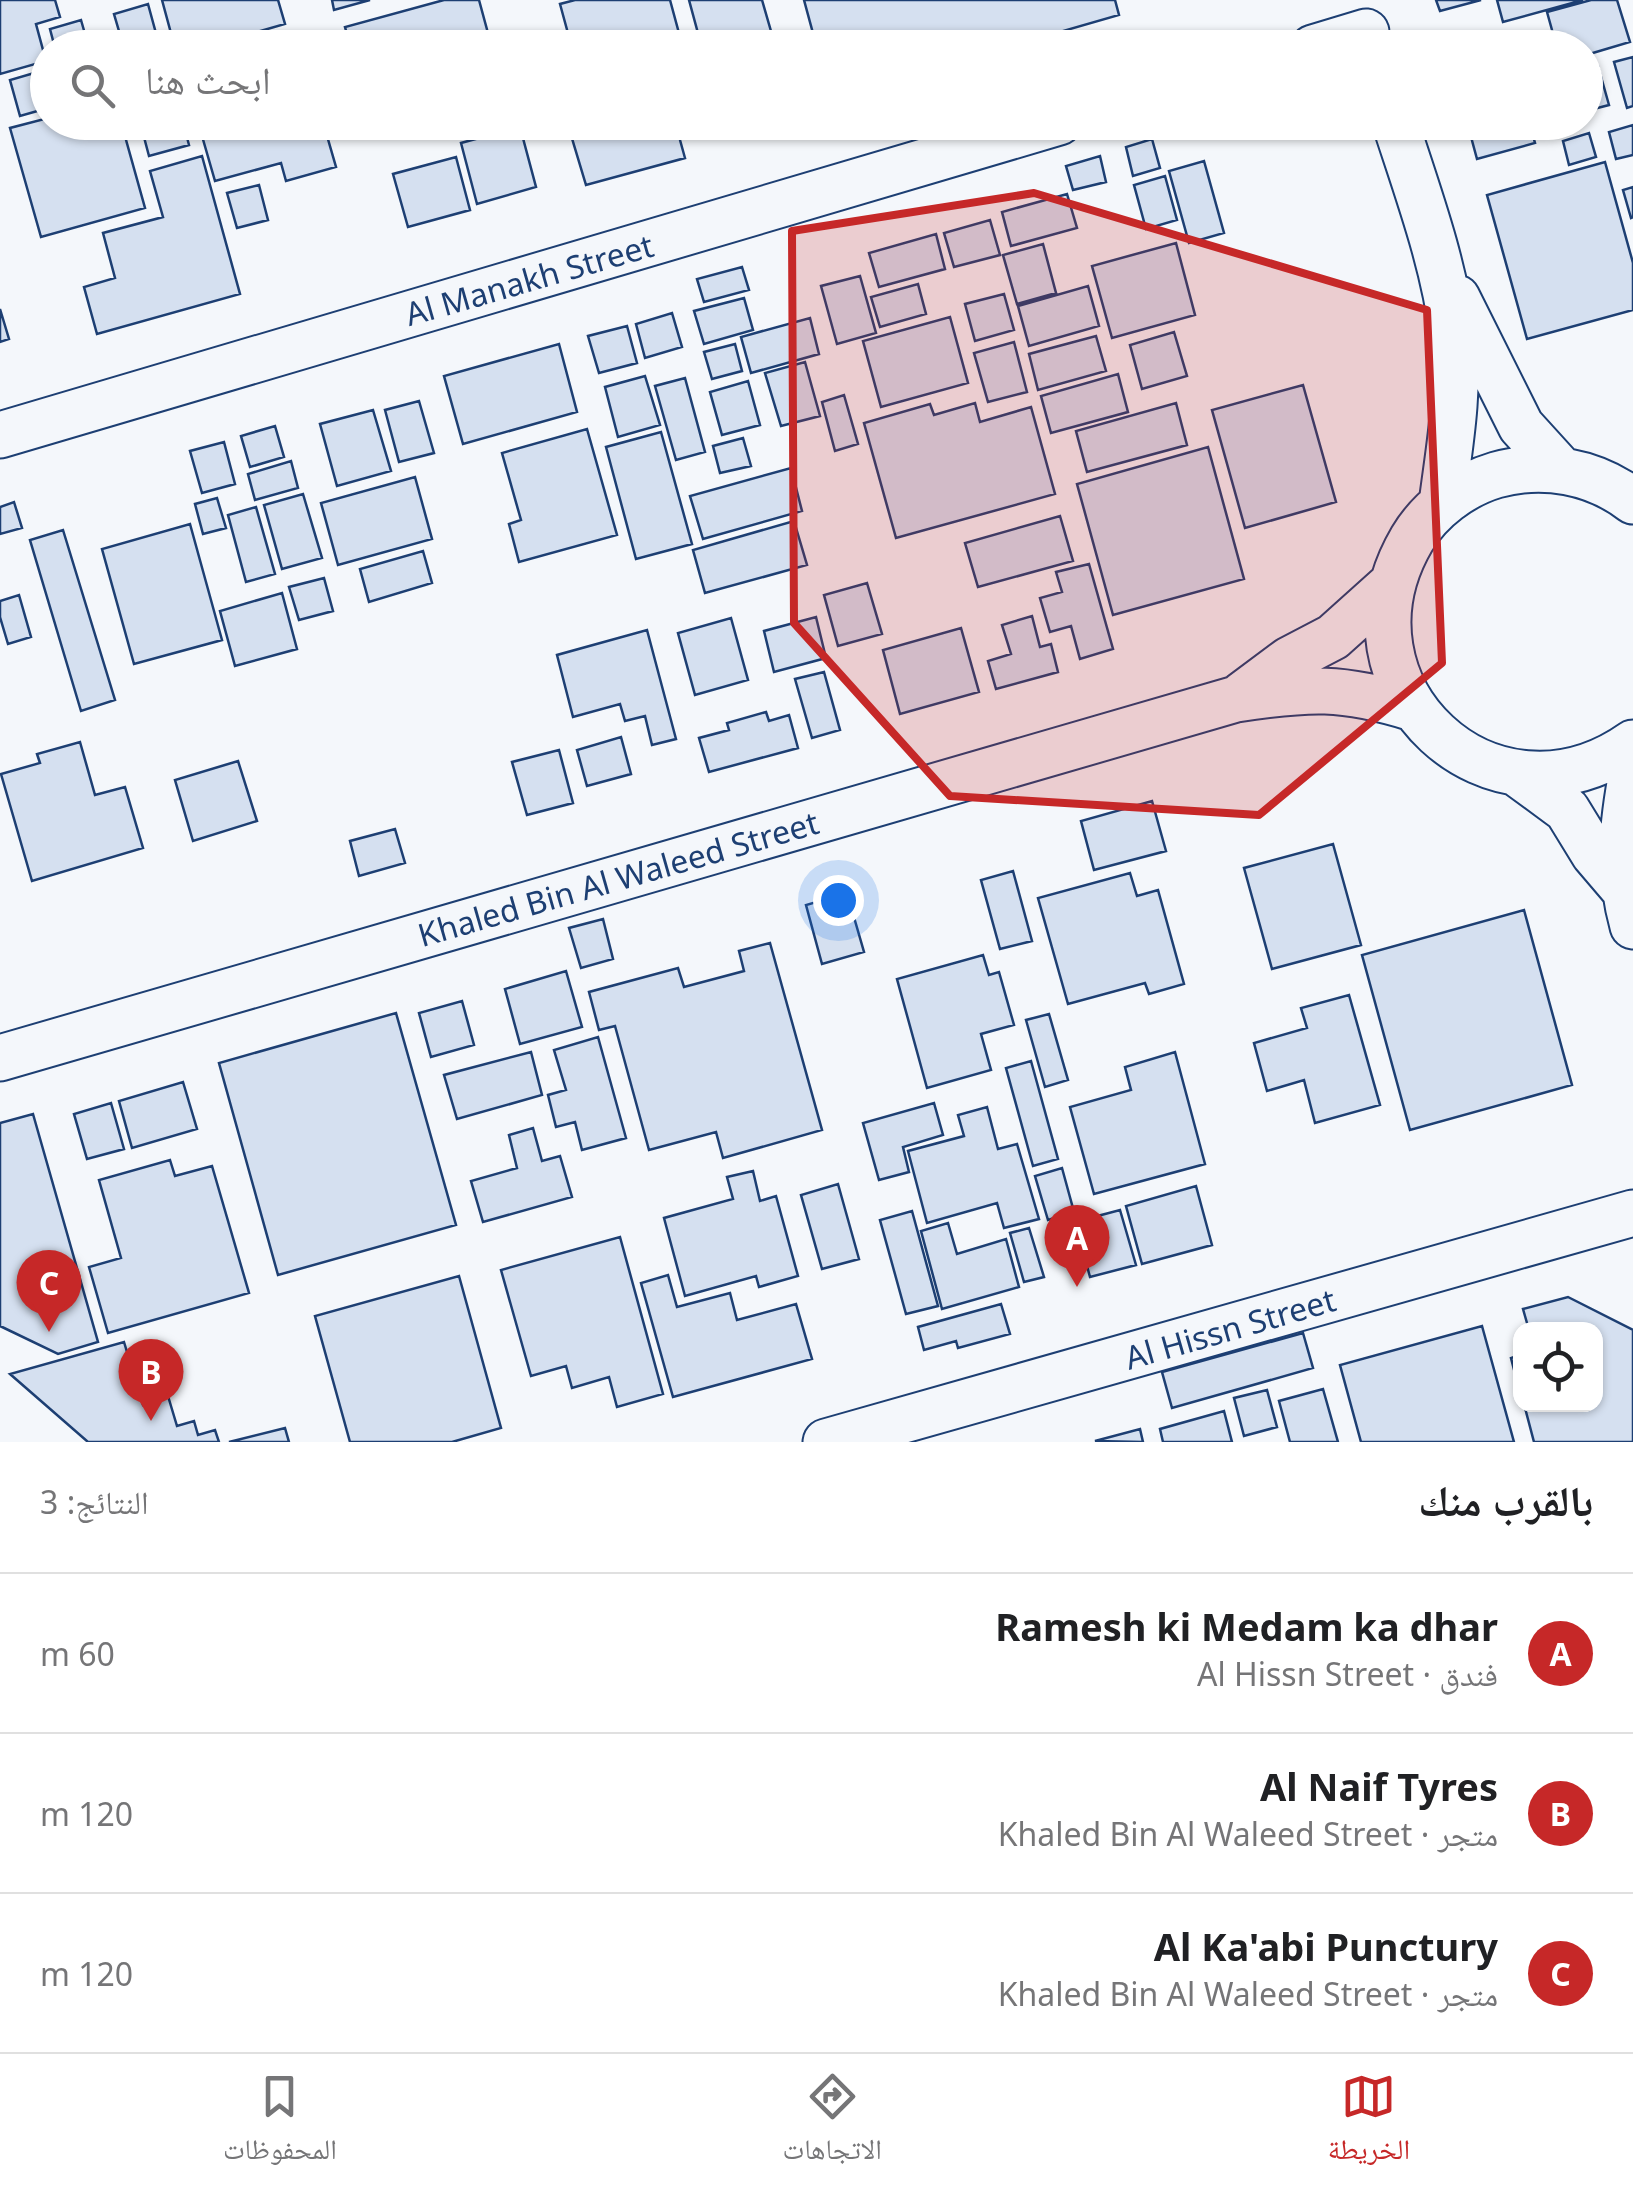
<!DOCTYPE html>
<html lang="ar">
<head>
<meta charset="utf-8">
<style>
	:root { --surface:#fff; --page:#f6f6f6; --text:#202124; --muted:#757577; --line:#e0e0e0; --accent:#c62828 }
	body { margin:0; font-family:"Noto Sans","Noto Naskh Arabic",sans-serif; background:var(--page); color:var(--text); direction:rtl }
	.controls { position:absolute; right:30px; bottom:30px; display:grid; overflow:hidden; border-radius:20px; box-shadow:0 2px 8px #0004 }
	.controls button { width:90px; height:90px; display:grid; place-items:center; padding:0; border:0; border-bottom:2px solid var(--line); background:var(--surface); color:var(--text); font:50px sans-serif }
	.you { position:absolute; left:838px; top:900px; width:35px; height:35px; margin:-25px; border:8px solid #fff; border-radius:50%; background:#1a73e8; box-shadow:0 0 0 15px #1a73e833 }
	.badge { display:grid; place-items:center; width:65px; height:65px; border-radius:50%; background:var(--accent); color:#fff; font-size:32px; font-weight:700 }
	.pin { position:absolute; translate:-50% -82px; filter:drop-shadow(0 2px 5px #0008) }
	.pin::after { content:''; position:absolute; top:52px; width:35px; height:30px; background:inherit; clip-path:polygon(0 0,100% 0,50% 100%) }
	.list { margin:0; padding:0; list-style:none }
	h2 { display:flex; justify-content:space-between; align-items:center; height:130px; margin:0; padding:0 40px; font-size:42px }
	h2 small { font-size:32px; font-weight:400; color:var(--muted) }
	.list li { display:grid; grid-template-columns:65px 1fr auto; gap:30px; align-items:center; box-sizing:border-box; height:160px; padding:0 40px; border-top:2px solid var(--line) }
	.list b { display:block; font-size:38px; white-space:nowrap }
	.list p { margin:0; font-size:32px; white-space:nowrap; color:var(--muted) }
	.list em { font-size:32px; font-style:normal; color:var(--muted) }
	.icon { flex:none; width:55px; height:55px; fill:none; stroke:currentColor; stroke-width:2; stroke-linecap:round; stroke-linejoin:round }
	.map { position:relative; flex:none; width:1633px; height:1442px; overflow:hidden; direction:ltr }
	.search { position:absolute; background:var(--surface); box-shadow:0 2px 8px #0004; left:30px; right:30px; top:30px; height:110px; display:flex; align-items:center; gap:25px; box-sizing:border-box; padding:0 35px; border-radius:55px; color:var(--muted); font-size:38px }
	.sheet { height:610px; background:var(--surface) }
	nav { display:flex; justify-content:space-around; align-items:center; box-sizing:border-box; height:140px; border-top:2px solid var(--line); background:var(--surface); font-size:28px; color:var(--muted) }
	nav a { display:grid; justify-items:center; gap:5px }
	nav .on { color:var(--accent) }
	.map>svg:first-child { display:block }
	.building { fill:#d5e0f0; stroke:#1d3f73; stroke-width:2.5 }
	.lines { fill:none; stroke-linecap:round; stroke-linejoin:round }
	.minor-casing { stroke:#1d3f73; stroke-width:49 }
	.minor { stroke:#f4f7fb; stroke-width:45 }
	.marked { fill:#c62828; fill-opacity:0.2; stroke:#c62828; stroke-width:8; stroke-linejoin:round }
	.labels { text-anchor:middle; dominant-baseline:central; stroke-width:8; stroke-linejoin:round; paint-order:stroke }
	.street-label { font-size:32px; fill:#1d3f73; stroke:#f4f7fb }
</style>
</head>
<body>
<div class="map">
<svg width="1633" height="1442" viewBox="0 0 1633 1442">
	<rect width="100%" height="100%" fill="#f4f7fb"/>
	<!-- building -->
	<path class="building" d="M0 0H55L60 17 36 24 46 61 0 74Z
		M162 0H278L285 24 201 48H175Z
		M332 0H370L334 10Z
		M444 0H479L492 48H351L345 27Z
		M575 0H670L683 48H572L560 4Z
		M689 0H762L775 45 702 48Z
		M804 0H1115L1119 15 1056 33 1060 47 1057 48H817Z
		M1436 0H1481L1440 11Z
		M1497 0H1583L1503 22Z
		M1591 0H1617L1630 42 1586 55V48H1557L1547 12Z
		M148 4 160 48H124L114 14Z
		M81 20 89 48H55L50 29Z
		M1633 57V106L1627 108 1614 62Z
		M1598 66 1609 105 1586 111V69Z
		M48 69V108L20 116 10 80Z
		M48 118V122H121L145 208 41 237 10 128Z
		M140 122H183L189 145 149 156Z
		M198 122H323L336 167 286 181 281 163 215 181Z
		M371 122H419L375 135Z
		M470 122H497L472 130Z
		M616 122H675L685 158 586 185 571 135Z
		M1467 122H1529L1535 143 1477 159Z
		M1633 125V155L1616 159 1609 132Z
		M520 127 536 187 477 204 461 143Z
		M1589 133 1596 157 1569 165 1563 141Z
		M1152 139 1160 168 1133 176 1126 147Z
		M202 156 240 294 97 334 84 287 115 278 103 233 163 217 150 171Z
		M1100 156 1106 182 1073 190 1066 166Z
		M456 157 470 210 408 227 393 174Z
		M1204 161 1224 233 1189 243 1169 171Z
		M1605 162 1633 263V310L1527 339 1487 195Z
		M1165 176 1177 220 1146 229 1134 185Z
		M259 185 268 220 237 228 227 193Z
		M1633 187V217L1631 218 1623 190Z
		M1067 194 1077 228 1011 246 1002 212Z
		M990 220 1000 255 954 267 944 233Z
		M936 234 945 269 879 287 869 253Z
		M1176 243 1195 315 1112 338 1092 266Z
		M1043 244 1056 293 1017 304 1003 255Z
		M742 267 749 290 704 302 697 279Z
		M860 276 876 333 837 344 821 286Z
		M918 284 926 314 880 327 871 297Z
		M1088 286 1099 326 1029 346 1018 306Z
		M1004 294 1014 330 975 341 965 304Z
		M744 298 753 330 704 344 694 311Z
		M0 309 9 339 0 342Z
		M672 313 682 347 645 358 636 324Z
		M950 317 968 383 881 407 863 341Z
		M810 318 819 354 751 373 741 337Z
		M627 326 637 363 599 373 588 336Z
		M1174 332 1187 376 1142 389 1130 345Z
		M1096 336 1106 371 1038 390 1029 354Z
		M1014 342 1027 392 988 402 974 353Z
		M559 344 577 412 463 444 444 376Z
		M735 344 742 371 712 379 704 352Z
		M805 362 820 416 781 426 765 373Z
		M1118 374 1128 412 1051 433 1041 396Z
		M645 376 660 425 618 437 605 387Z
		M685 378 705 452 676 460 655 386Z
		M748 381 760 425 722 435 710 392Z
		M1303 385 1336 502 1245 528 1212 410Z
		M844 395 858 444 835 451 822 402Z
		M419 401 434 453 399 462 385 410Z
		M975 403 980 422 1031 407 1055 494 896 538 864 423 930 404 934 415Z
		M1176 403 1187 445 1087 472 1076 431Z
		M373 410 391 471 337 486 320 424Z
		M275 426 284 457 250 467 241 436Z
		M587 429 617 535 519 562 509 524 521 520 502 453Z
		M661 432 692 544 636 559 606 447Z
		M743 438 751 466 720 473 713 446Z
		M224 442 235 484 202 493 190 451Z
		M1208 447 1244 579 1113 615 1077 484Z
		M291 461 298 488 255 500 248 474Z
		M791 468 802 511 703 539 690 496Z
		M415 477 432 539 338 565 321 503Z
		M303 494 322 558 282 569 264 505Z
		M217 498 226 528 203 534 195 504Z
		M14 502 22 528 0 534V507Z
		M256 507 275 574 246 582 228 515Z
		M1060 516 1073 561 978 587 965 543Z
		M794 521 807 565 705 593 693 550Z
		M190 524 222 640 134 664 102 549Z
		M63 530 115 700 81 711 30 540Z
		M423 551 432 583 369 602 360 569Z
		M1089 564 1113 649 1080 659 1071 626 1050 632 1040 598 1062 592 1056 572Z
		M324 578 333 611 299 620 289 587Z
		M867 583 882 634 838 646 824 595Z
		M282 593 297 649 235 666 220 611Z
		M19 595 31 637 8 644 0 617V601Z
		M1032 616 1040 647 1051 644 1058 672 996 689 988 661 1011 654 1002 625Z
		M816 617 826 658 774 672 764 631Z
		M731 618 748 680 695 695 678 633Z
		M961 628 979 692 900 714 883 650Z
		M647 630 676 739 652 745 645 716 625 721 620 704 573 717 557 655Z
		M824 672 840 730 812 738 795 679Z
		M766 712 769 721 789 715 798 748 709 772 699 738 729 730 727 723Z
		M621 737 631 774 587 786 577 750Z
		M80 742 95 795 125 787 143 848 32 881 1 774 40 763 37 754Z
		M559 750 573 803 527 815 512 762Z
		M238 761 257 821 193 841 175 780Z
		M1152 801 1166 851 1094 870 1081 821Z
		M395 829 405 863 359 876 350 841Z
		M1333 844 1361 945 1272 969 1244 868Z
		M1013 871 1032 941 1000 949 981 880Z
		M1130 873 1137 896 1158 890 1184 984 1149 994 1145 983 1068 1004 1038 898Z
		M847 893 864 952 822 964 806 905Z
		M1524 910 1572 1085 1410 1130 1362 955Z
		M603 919 613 959 581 968 569 928Z
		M770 943 822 1130 723 1158 716 1132 649 1150 615 1026 599 1030 589 992 678 968 684 987 744 971 739 951Z
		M983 955 989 975 999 972 1014 1025 981 1034 991 1070 927 1088 897 979Z
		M566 971 582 1027 520 1044 505 989Z
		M1349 995 1380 1105 1315 1123 1304 1080 1267 1091 1254 1043 1307 1028 1301 1008Z
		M462 1001 474 1045 431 1057 419 1013Z
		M396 1013 456 1225 278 1275 219 1063Z
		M1049 1014 1068 1080 1045 1087 1026 1020Z
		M598 1037 626 1138 582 1150 575 1122 556 1127 548 1095 566 1090 554 1050Z
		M531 1052 542 1095 457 1119 444 1075Z
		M1175 1052 1205 1164 1094 1194 1070 1107 1131 1090 1125 1067Z
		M1031 1061 1058 1159 1033 1166 1006 1068Z
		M183 1082 197 1129 132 1148 119 1101Z
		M111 1103 124 1149 87 1159 74 1114Z
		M934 1103 943 1135 903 1147 909 1172 879 1180 863 1123Z
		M987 1107 998 1149 1017 1144 1039 1219 1004 1228 997 1203 927 1223 908 1151 964 1136 958 1115Z
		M33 1114 98 1342 58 1354 0 1326V1123Z
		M533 1128 542 1161 560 1156 572 1197 483 1222 471 1181 517 1168 509 1135Z
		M170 1160 175 1176 212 1166 249 1293 108 1333 89 1267 121 1258 99 1180Z
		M1062 1168 1074 1212 1048 1220 1035 1176Z
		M753 1171 760 1201 776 1196 798 1276 759 1287 756 1276 685 1296 664 1218 733 1199 727 1177Z
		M838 1184 859 1259 822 1269 801 1195Z
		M1196 1186 1212 1245 1142 1264 1126 1206Z
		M1120 1210 1136 1265 1090 1277 1075 1222Z
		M912 1211 938 1306 906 1314 880 1220Z
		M948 1223 957 1254 1006 1239 1019 1287 942 1309 921 1231Z
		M1029 1228 1044 1277 1024 1282 1010 1233Z
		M620 1237 663 1394 617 1407 609 1377 572 1388 566 1366 531 1376 501 1270Z
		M668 1275 677 1307 730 1293 737 1320 796 1304 812 1359 673 1397 641 1283Z
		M459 1276 501 1428 452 1442H350L315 1316Z
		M1568 1297 1633 1330V1442H1534L1524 1404H1596V1330H1529L1523 1309Z
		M1001 1304 1010 1334 958 1348 956 1341 924 1350 918 1327Z
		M1482 1326 1514 1442H1361L1340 1365Z
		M1303 1333 1313 1368 1172 1408 1162 1372Z
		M124 1342 143 1405 168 1396 177 1426 194 1421 198 1435 215 1430 219 1442H88L10 1374Z
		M1520 1355V1393L1511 1358Z
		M1323 1389 1338 1442H1290L1279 1401Z
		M1267 1390 1277 1427 1244 1436 1234 1398Z
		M1224 1411 1232 1442H1163L1160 1429Z
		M285 1428 289 1442H229Z
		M1140 1429 1143 1442 1095 1441Z"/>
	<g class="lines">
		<defs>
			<path id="minor" d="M1313 48 1366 32
				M1395 122C1418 193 1444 263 1453 336 1460 392 1449 449 1442 504
				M1457 298 1521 426 1561 470
				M0 435 1059 122
				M1633 501C1594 471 1543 462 1496 475 1462 485 1430 509 1412 539 1325 687 1492 842 1633 743
				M1242 695 1289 660 1333 637 1392 584
				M1633 767C1622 825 1617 868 1633 926
				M1518 774 1567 810 1594 854 1623 888
				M0 1058 1236 699C1309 688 1342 686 1413 708
				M826 1442 1633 1213"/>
		</defs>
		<!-- minor casing -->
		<use href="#minor" class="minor-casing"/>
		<!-- minor -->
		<use href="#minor" class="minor"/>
	</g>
	<!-- marked area -->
	<path class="marked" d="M1034 193 1427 310 1442 663 1259 815 950 796 794 623 792 231Z"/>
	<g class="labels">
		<!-- street labels -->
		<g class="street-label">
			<text transform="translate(529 279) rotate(-16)">Al Manakh Street</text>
			<text transform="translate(618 878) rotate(-16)">Khaled Bin Al Waleed Street</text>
			<text transform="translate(1230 1328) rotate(-16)">Al Hissn Street</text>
		</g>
	</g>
</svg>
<div class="controls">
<button><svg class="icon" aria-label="locate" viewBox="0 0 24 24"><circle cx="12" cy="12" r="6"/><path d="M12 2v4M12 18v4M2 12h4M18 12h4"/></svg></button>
</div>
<div class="you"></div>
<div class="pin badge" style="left:1077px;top:1287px">A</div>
<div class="pin badge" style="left:151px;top:1421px">B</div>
<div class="pin badge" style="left:49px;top:1332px">C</div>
<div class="search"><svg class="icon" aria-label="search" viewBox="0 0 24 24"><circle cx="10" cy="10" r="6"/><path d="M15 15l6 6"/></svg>ابحث هنا</div>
</div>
<section class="sheet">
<h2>بالقرب منك<small>النتائج: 3</small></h2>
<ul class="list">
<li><span class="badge">A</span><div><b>Ramesh ki Medam ka dhar</b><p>فندق · Al Hissn Street</p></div><em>60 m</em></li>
<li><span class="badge">B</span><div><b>Al Naif Tyres</b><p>متجر · Khaled Bin Al Waleed Street</p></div><em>120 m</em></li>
<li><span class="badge">C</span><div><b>Al Ka'abi Punctury</b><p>متجر · Khaled Bin Al Waleed Street</p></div><em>120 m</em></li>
</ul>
</section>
<nav>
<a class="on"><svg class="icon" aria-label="map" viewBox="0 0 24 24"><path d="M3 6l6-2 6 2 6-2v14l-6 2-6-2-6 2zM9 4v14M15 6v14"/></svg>الخريطة</a>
<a><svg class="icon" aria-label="directions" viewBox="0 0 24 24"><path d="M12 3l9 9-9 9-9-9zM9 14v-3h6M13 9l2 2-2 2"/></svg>الاتجاهات</a>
<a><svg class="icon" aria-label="saved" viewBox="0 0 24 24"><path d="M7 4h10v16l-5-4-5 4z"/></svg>المحفوظات</a>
</nav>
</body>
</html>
